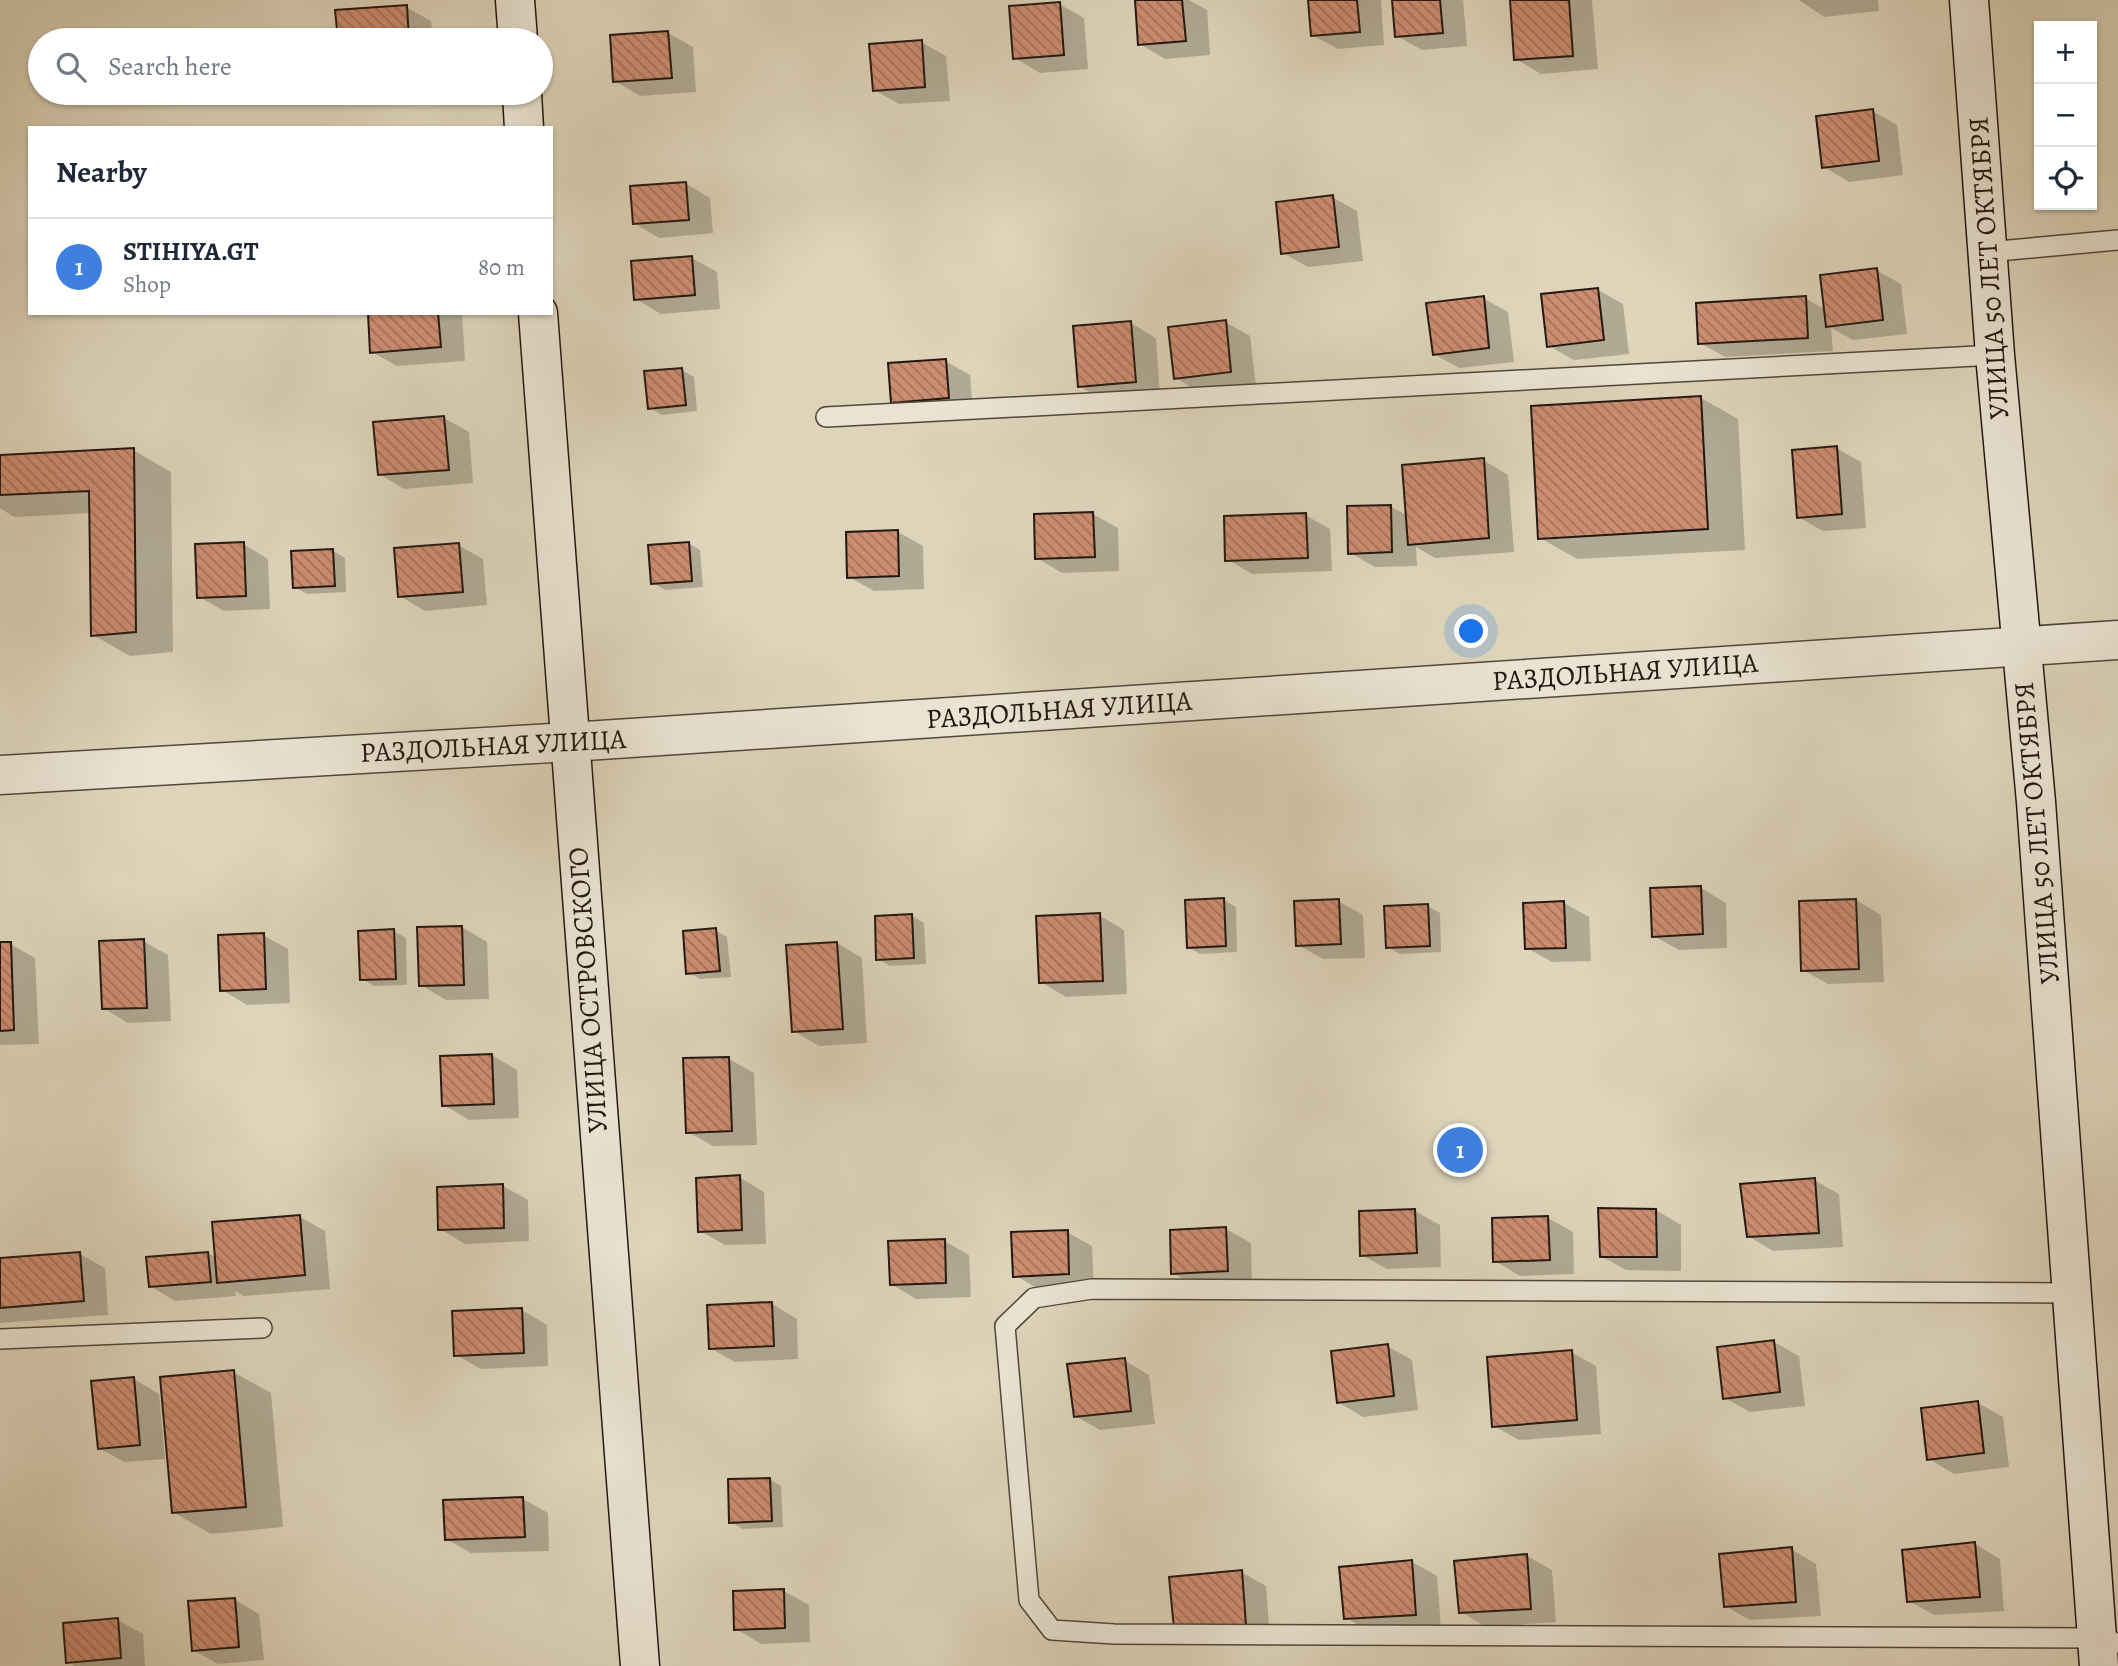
<!DOCTYPE html>
<html lang="en">
<head>
<meta charset="utf-8">
<style>
	:root { --surface:#fff; --page:#f6f6f7; --text:#1f2937; --muted:#747a83; --line:#e0e1e3; --accent:#8f2418 }
	body { margin:0; font-family:Alegreya,serif; background:var(--page); color:var(--text) }
	.controls { position:absolute; right:21px; top:21px; display:grid; overflow:hidden; border-radius:0px; box-shadow:0 2px 5px #0004 }
	.controls button { width:63px; height:63px; display:grid; place-items:center; padding:0; border:0; border-bottom:2px solid var(--line); background:var(--surface); color:var(--text); font:35px sans-serif }
	.you { position:absolute; left:1472px; top:632px; width:24px; height:24px; margin:-18px; border:5px solid #fff; border-radius:50%; background:#1a73e8; box-shadow:0 0 0 10px #1a73e833 }
	.badge { display:grid; place-items:center; width:46px; height:46px; border-radius:50%; background:var(--accent); color:#fff; font-size:23px; font-weight:700 }
	.pin { position:absolute; translate:-50% -50%; border:4px solid #fff; box-shadow:0 2px 7px #0006 }
	.list { margin:0; padding:0; list-style:none }
	h2 { display:flex; justify-content:space-between; align-items:center; height:91px; margin:0; padding:0 28px; font-size:30px }
	h2 small { font-size:23px; font-weight:400; color:var(--muted) }
	.list li { display:grid; grid-template-columns:46px 1fr auto; gap:21px; align-items:center; box-sizing:border-box; height:98px; padding:0 28px; border-top:2px solid var(--line) }
	.list b { display:block; font-size:26px; white-space:nowrap }
	.list p { margin:0; font-size:23px; white-space:nowrap; color:var(--muted) }
	.list em { font-size:23px; font-style:normal; color:var(--muted) }
	.icon { flex:none; width:38px; height:38px; fill:none; stroke:currentColor; stroke-width:2; stroke-linecap:round; stroke-linejoin:round }
	.map { position:relative; flex:none; width:2118px; height:1666px; overflow:hidden }
	.search { position:absolute; background:var(--surface); box-shadow:0 2px 5px #0004; left:28px; top:28px; width:525px; height:77px; display:flex; align-items:center; gap:18px; box-sizing:border-box; padding:0 24px; border-radius:38px; color:var(--muted); font-size:26px }
	.panel { position:absolute; background:var(--surface); box-shadow:0 2px 5px #0004; left:28px; top:126px; width:525px; height:189px; border-radius:0px }
	.map>svg:first-child { display:block }
	.shadow { fill:#0003 }
	.building { fill:url(#building-back-hatch); stroke:#231810; stroke-width:2 }
	.lines { fill:none; stroke-linecap:round; stroke-linejoin:round }
	.lane-casing { stroke:#52473a; stroke-width:22 }
	.street-casing { stroke:#52473a; stroke-width:41 }
	.secondary-casing { stroke:#231810; stroke-width:41 }
	.lane { stroke:#e9e3d2; stroke-width:19 }
	.street { stroke:#e9e3d2; stroke-width:38 }
	.secondary { stroke:#e9e3d2; stroke-width:38 }
	.labels { text-anchor:middle; dominant-baseline:central; stroke-width:5; stroke-linejoin:round; paint-order:stroke }
	.street-label { font-size:28px; fill:#231810; stroke:#e9e3d2 }
</style>
</head>
<body>
<div class="map">
<svg width="2118" height="1666" viewBox="0 0 2118 1666">
	<defs>
		<pattern id="building-back-hatch" width="6" height="6" patternUnits="userSpaceOnUse" patternTransform="scale(1.75)"><rect width="6" height="6" fill="#cc8c71"/><path d="M-1 5l2 2M0 0l6 6M5-1l2 2" fill="none" stroke="#a5715b"/></pattern>
	</defs>
	<rect width="100%" height="100%" fill="#ddd4ba"/>
	<filter id="stains"><feTurbulence type="fractalNoise" baseFrequency=".00286" numOctaves="4"/><feColorMatrix values="0 0 0 0 .2 0 0 0 0 .09 0 0 0 0 .02 0 0 0 .5 -.17"/></filter>
	<radialGradient id="worn" r=".72"><stop offset=".6" stop-color="#630" stop-opacity="0"/><stop offset="1" stop-color="#630" stop-opacity=".3"/></radialGradient>
	<!-- shadow -->
	<path class="shadow" d="M1136 0H1189L1207 10 1210 55 1165 59 1140 44Z
		M1310 0H1381L1384 45 1338 49 1312 35Z
		M1393 0H1463L1467 46 1422 50 1397 36Z
		M1512 0H1592L1598 69 1541 74 1516 59Z
		M1799 0H1878L1879 11 1824 17Z
		M1059 4 1084 18 1088 69 1040 73 1015 58Z
		M406 7 431 21 433 40H339L337 12Z
		M668 33 693 47 696 92 640 96 615 81Z
		M921 42 946 56 950 101 899 104 874 90Z
		M1872 111 1897 125 1903 175 1849 182 1824 167Z
		M685 183 710 198 713 233 659 238 634 223Z
		M1332 197 1357 211 1363 261 1308 267 1283 253Z
		M692 258 717 272 720 309 661 314 636 299Z
		M1876 270 1901 284 1907 334 1853 340 1831 328 1833 351 1725 357 1700 343 1805 298 1826 310Z
		M1598 290 1623 304 1629 354 1574 360 1549 346Z
		M1483 298 1508 312 1514 362 1459 368 1434 354Z
		M369 313H462L465 361 397 366 372 352Z
		M1225 322 1250 336 1256 386 1201 393 1176 378Z
		M1131 323 1156 338 1160 396 1104 401 1079 386Z
		M945 361 970 375 973 412 918 416 893 402Z
		M682 370 694 377 697 411 662 415 650 408Z
		M1701 398 1738 419 1745 550 1577 559 1540 538Z
		M444 418 469 432 473 483 404 489 379 474Z
		M1836 448 1861 462 1866 528 1823 531 1798 517Z
		M133 450 171 472 173 652 130 656 93 635 91 513 14 517 0 508V457Z
		M1483 460 1508 475 1514 552 1435 558 1416 547 1417 566 1375 567 1350 553 1390 506 1408 516Z
		M1093 514 1118 528 1119 571 1062 573 1037 558Z
		M1305 515 1330 529 1332 571 1252 574 1227 559Z
		M898 532 923 546 924 589 874 591 849 577Z
		M688 543 700 550 703 587 665 590 653 583Z
		M243 544 268 559 270 609 224 611 199 597Z
		M458 545 483 559 487 605 425 611 400 596Z
		M333 551 345 558 346 592 307 594 295 587Z
		M1701 888 1726 903 1727 948 1679 950 1654 936Z
		M1224 900 1236 907 1237 952 1200 954 1188 947Z
		M1856 900 1881 915 1884 982 1828 984 1803 970Z
		M1338 901 1363 915 1365 958 1323 959 1298 945Z
		M1564 903 1589 917 1591 961 1552 962 1527 948Z
		M1428 906 1440 913 1441 952 1400 954 1388 947Z
		M1099 915 1124 930 1127 994 1066 997 1041 982Z
		M912 916 924 923 926 964 890 966 878 959Z
		M462 927 487 942 489 999 446 1000 421 985Z
		M715 930 727 937 731 977 700 979 688 972Z
		M394 931 406 938 407 985 374 986 362 979Z
		M263 935 288 949 290 1003 247 1005 222 990Z
		M143 941 168 955 171 1021 128 1023 103 1008Z
		M837 943 862 958 867 1043 819 1046 794 1031Z
		M0 944H10L35 958 39 1044 0 1045Z
		M492 1055 517 1070 519 1118 469 1120 444 1105Z
		M729 1059 754 1073 757 1145 713 1146 688 1132Z
		M739 1177 764 1192 766 1244 725 1245 700 1231Z
		M1814 1180 1839 1194 1843 1247 1773 1251 1748 1236Z
		M503 1186 528 1200 529 1241 465 1244 440 1229Z
		M1656 1210 1681 1225V1271L1626 1270 1601 1256Z
		M1415 1211 1440 1225 1441 1267 1387 1269 1362 1255Z
		M300 1217 325 1231 330 1289 244 1296 235 1291 236 1296 175 1301 150 1286 208 1253 216 1258Z
		M1548 1218 1573 1232 1574 1274 1520 1276 1495 1261Z
		M1226 1229 1251 1243 1252 1285 1198 1287 1173 1273Z
		M1067 1232 1092 1246 1094 1288 1040 1290 1015 1275Z
		M944 1241 969 1255 971 1297 916 1299 891 1284Z
		M80 1254 105 1268 108 1315 0 1323V1260Z
		M772 1304 797 1319 798 1359 735 1362 710 1348Z
		M522 1310 547 1325 548 1366 481 1369 456 1355Z
		M1774 1342 1799 1356 1805 1406 1750 1412 1725 1398Z
		M1387 1346 1412 1360 1418 1410 1363 1417 1338 1402Z
		M1571 1352 1596 1366 1601 1434 1519 1440 1494 1426Z
		M1124 1360 1149 1375 1155 1424 1100 1430 1075 1416Z
		M233 1372 271 1393 283 1527 211 1534 173 1512Z
		M134 1379 159 1394 165 1459 124 1462 99 1448Z
		M1978 1403 2003 1417 2009 1467 1954 1474 1929 1459Z
		M769 1479 781 1486 783 1527 743 1529 731 1522Z
		M523 1499 548 1513 549 1551 471 1553 446 1539Z
		M1975 1544 2000 1559 2004 1611 1934 1615 1909 1601Z
		M1791 1549 1816 1564 1821 1616 1750 1620 1725 1606Z
		M1527 1556 1552 1570 1556 1622 1486 1627 1461 1612Z
		M1412 1562 1437 1576 1441 1628 1371 1632 1346 1618Z
		M1241 1572 1266 1586 1270 1639 1201 1642Z
		M784 1591 809 1605 810 1642 761 1644 736 1629Z
		M234 1599 259 1614 264 1660 218 1664 193 1650Z
		M118 1620 143 1634 145 1666H75L67 1662Z"/>
	<!-- building -->
	<path class="building" d="M1135 0H1182L1186 41 1138 45Z
		M1308 0H1357L1360 32 1311 36Z
		M1392 0H1440L1443 33 1395 37Z
		M1510 0H1569L1573 56 1514 60Z
		M1060 2 1064 55 1013 59 1009 6Z
		M407 5 409 40H338L335 10Z
		M668 31 672 78 613 82 610 35Z
		M922 40 925 87 873 91 869 44Z
		M1873 109 1879 161 1822 168 1816 116Z
		M686 182 689 220 633 224 630 186Z
		M1333 195 1339 247 1281 254 1276 202Z
		M692 256 695 295 634 300 631 261Z
		M1877 268 1883 320 1826 327 1820 275Z
		M1598 288 1604 340 1547 347 1541 294Z
		M1484 296 1489 348 1433 355 1426 303Z
		M1806 296 1808 338 1698 344 1696 303Z
		M368 313H438L441 347 370 353Z
		M1226 320 1231 372 1174 379 1168 327Z
		M1131 321 1136 382 1078 387 1073 326Z
		M946 359 949 398 891 403 888 363Z
		M682 368 686 405 648 409 644 371Z
		M1701 396 1708 529 1538 539 1531 406Z
		M444 416 449 470 378 475 373 422Z
		M1837 446 1842 514 1797 518 1792 450Z
		M134 448 136 632 91 636 89 491 0 495V455Z
		M1484 458 1489 538 1408 545 1402 465Z
		M1391 505 1392 552 1348 554 1347 506Z
		M1093 512 1095 557 1035 559 1034 514Z
		M1306 513 1308 558 1225 561 1224 516Z
		M898 530 899 576 847 578 846 532Z
		M244 542 246 596 197 598 195 544Z
		M689 542 692 581 651 584 648 545Z
		M459 543 463 592 398 597 394 548Z
		M333 549 335 586 293 588 291 551Z
		M1701 886 1703 934 1652 937 1650 888Z
		M1224 898 1226 946 1187 948 1185 900Z
		M1339 899 1341 944 1296 946 1294 901Z
		M1856 899 1859 969 1801 971 1799 901Z
		M1564 901 1566 948 1525 949 1523 903Z
		M1428 904 1430 946 1386 948 1384 906Z
		M1100 913 1103 981 1039 983 1036 916Z
		M912 914 914 958 876 960 875 916Z
		M462 926 464 985 419 986 417 927Z
		M716 928 720 971 686 974 683 931Z
		M394 929 396 979 360 980 358 931Z
		M264 933 266 989 220 991 218 935Z
		M144 939 147 1008 102 1009 99 941Z
		M0 942H11L14 1030 0 1031Z
		M837 942 843 1029 792 1032 786 945Z
		M492 1054 494 1104 442 1106 440 1056Z
		M729 1057 732 1131 686 1133 683 1058Z
		M740 1175 742 1230 698 1232 696 1178Z
		M1815 1178 1819 1233 1747 1237 1740 1184Z
		M503 1184 504 1228 438 1230 437 1187Z
		M1598 1208 1656 1209 1657 1257H1600Z
		M1415 1209 1417 1253 1360 1256 1359 1211Z
		M300 1215 305 1275 217 1283 212 1222Z
		M1548 1216 1550 1260 1493 1262 1492 1218Z
		M1226 1227 1228 1271 1171 1274 1170 1230Z
		M1068 1230 1069 1274 1013 1277 1011 1232Z
		M945 1239 946 1283 890 1285 888 1241Z
		M80 1252 84 1301 0 1308V1258Z
		M208 1252 211 1282 149 1287 146 1257Z
		M772 1302 774 1346 709 1349 707 1305Z
		M522 1308 524 1353 454 1356 452 1311Z
		M1774 1340 1780 1392 1723 1399 1717 1347Z
		M1388 1344 1394 1396 1337 1403 1331 1351Z
		M1572 1350 1577 1420 1492 1427 1487 1357Z
		M1125 1358 1131 1411 1074 1417 1067 1364Z
		M234 1370 246 1507 172 1513 160 1377Z
		M134 1377 140 1445 98 1449 91 1381Z
		M1978 1401 1984 1453 1927 1460 1921 1408Z
		M770 1478 772 1521 729 1523 728 1479Z
		M523 1497 525 1537 445 1540 443 1500Z
		M1975 1542 1980 1597 1907 1602 1902 1550Z
		M1792 1547 1796 1602 1724 1607 1719 1554Z
		M1527 1554 1531 1609 1459 1613 1454 1561Z
		M1412 1560 1416 1615 1344 1619 1339 1567Z
		M1242 1570 1246 1625 1174 1629 1169 1577Z
		M784 1589 785 1628 734 1630 733 1591Z
		M235 1598 239 1647 192 1651 188 1601Z
		M118 1618 121 1658 66 1663 63 1623Z"/>
	<g class="lines">
		<defs>
			<path id="lane" d="M1987 252 2118 240
				M826 417 1995 355
				M2072 1293 1092 1289 1034 1298 1005 1326 1029 1600 1052 1630 1114 1634 2097 1638 2118 1643
				M0 1339 262 1328"/>
			<path id="street" d="M0 775 570 742 2118 640"/>
			<path id="secondary" d="M515 0 518 40
				M1969 0 1995 355 2036 802 2099 1666
				M522 93 524 128
				M538 313 640 1666"/>
		</defs>
		<!-- lane casing -->
		<use href="#lane" class="lane-casing"/>
		<!-- street casing -->
		<use href="#street" class="street-casing"/>
		<!-- secondary casing -->
		<use href="#secondary" class="secondary-casing"/>
		<!-- lane -->
		<use href="#lane" class="lane"/>
		<!-- street -->
		<use href="#street" class="street"/>
		<!-- secondary -->
		<use href="#secondary" class="secondary"/>
	</g>
	<g class="labels">
		<!-- street labels -->
		<g class="street-label">
			<text transform="translate(1989 268) rotate(-94)">УЛИЦА 50 ЛЕТ ОКТЯБРЯ</text>
			<text transform="translate(1625 672) rotate(-4)">РАЗДОЛЬНАЯ УЛИЦА</text>
			<text transform="translate(1059 710) rotate(-4)">РАЗДОЛЬНАЯ УЛИЦА</text>
			<text transform="translate(493 746) rotate(-3)">РАЗДОЛЬНАЯ УЛИЦА</text>
			<text transform="translate(2037 833) rotate(-95)">УЛИЦА 50 ЛЕТ ОКТЯБРЯ</text>
			<text transform="translate(588 990) rotate(-94)">УЛИЦА ОСТРОВСКОГО</text>
		</g>
	</g>
	<rect width="100%" height="100%" filter="url(#stains)"/>
	<rect width="100%" height="100%" fill="url(#worn)"/>
</svg>
<div class="controls">
<button>+</button>
<button>−</button>
<button><svg class="icon" aria-label="locate" viewBox="0 0 24 24"><circle cx="12" cy="12" r="6"/><path d="M12 2v4M12 18v4M2 12h4M18 12h4"/></svg></button>
</div>
<div class="you"></div>
<div class="pin badge" style="left:1460px;top:1150px;background:#3f7fe0">1</div>
<div class="search"><svg class="icon" aria-label="search" viewBox="0 0 24 24"><circle cx="10" cy="10" r="6"/><path d="M15 15l6 6"/></svg>Search here</div>
<section class="panel">
<h2>Nearby<small></small></h2>
<ul class="list">
<li><span class="badge" style="background:#3f7fe0">1</span><div><b>STIHIYA.GT</b><p>Shop</p></div><em>80 m</em></li>
</ul>
</section>
</div>
</body>
</html>
